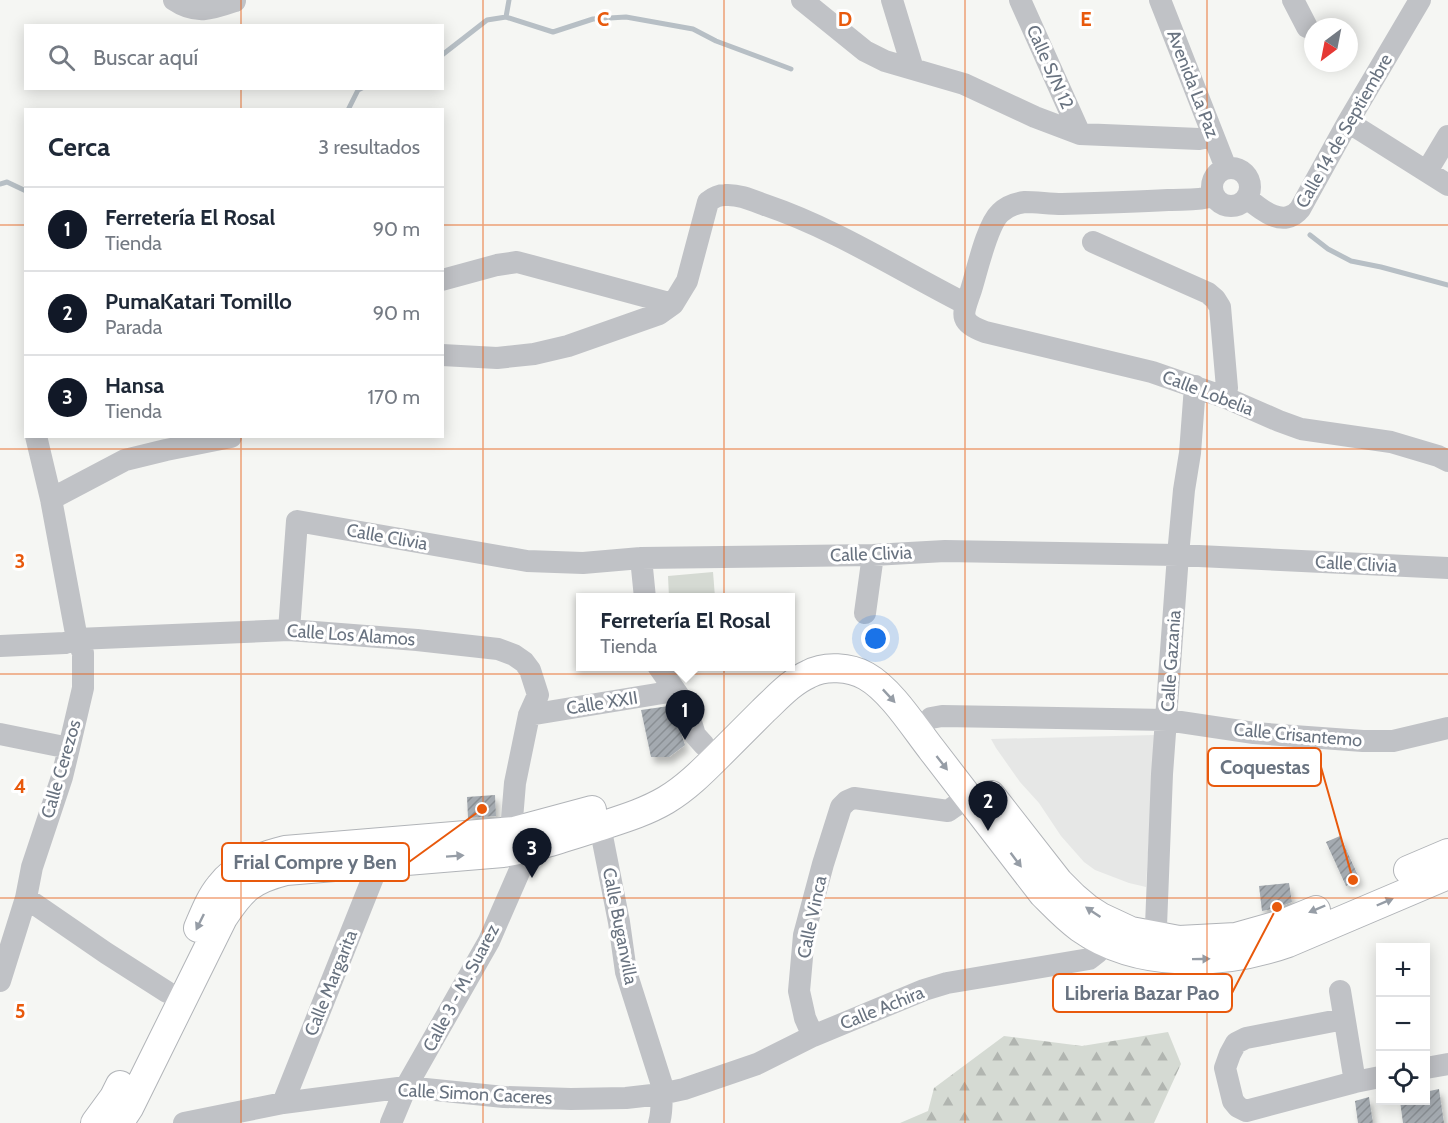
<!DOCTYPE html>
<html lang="es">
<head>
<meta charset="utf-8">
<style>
	:root { --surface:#fff; --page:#f2f2f3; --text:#1f2937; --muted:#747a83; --line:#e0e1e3; --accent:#111827 }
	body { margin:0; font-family:Cabin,sans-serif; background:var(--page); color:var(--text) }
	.controls { position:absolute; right:18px; bottom:18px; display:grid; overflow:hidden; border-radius:0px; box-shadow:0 3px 15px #0003 }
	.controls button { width:54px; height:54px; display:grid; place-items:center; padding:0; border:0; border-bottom:2px solid var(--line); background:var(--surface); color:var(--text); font:30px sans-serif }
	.compass { position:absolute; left:1304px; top:18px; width:54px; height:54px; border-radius:50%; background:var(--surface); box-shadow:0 3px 15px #0003; rotate:212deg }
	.you { position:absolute; left:876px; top:639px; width:21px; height:21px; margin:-15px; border:4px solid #fff; border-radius:50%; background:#1a73e8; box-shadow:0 0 0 9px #1a73e833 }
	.badge { display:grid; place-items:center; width:39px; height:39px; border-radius:50%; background:var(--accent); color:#fff; font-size:20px; font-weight:700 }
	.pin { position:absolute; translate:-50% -50px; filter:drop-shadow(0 2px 3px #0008) }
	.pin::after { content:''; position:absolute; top:32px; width:21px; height:18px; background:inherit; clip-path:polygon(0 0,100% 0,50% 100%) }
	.popup { position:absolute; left:576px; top:593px; width:219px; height:78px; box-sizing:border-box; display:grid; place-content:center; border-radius:0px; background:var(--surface); filter:drop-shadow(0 2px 4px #0005); font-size:20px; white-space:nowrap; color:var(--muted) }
	.popup b { font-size:22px; color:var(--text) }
	.popup::after { content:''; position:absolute; left:50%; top:100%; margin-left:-12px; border:12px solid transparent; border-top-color:var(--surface) }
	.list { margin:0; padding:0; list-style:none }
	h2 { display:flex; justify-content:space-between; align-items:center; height:78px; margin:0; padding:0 24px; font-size:26px }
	h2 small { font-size:20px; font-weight:400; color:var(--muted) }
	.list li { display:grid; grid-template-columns:39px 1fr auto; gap:18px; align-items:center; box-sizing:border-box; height:84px; padding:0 24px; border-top:2px solid var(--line) }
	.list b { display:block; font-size:22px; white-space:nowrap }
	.list p { margin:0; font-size:20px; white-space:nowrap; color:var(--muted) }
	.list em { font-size:20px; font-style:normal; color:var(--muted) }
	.icon { flex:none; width:33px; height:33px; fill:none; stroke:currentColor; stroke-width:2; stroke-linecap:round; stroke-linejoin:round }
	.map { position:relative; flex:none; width:1448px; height:1123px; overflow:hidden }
	.search { position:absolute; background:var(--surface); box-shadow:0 3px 15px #0003; left:24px; top:24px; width:420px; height:66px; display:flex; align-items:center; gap:15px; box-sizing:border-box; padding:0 21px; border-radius:0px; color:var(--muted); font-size:22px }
	.panel { position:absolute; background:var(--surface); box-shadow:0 3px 15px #0003; left:24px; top:108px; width:420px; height:330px; border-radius:0px }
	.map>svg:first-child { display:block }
	.built { fill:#e6e7e6 }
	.green { fill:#d5dad3 }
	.forest { fill:url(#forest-firs) }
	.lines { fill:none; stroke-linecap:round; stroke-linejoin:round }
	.stream { stroke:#b7bfc5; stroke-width:5 }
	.building { fill:url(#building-hatch); filter:url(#shadow) }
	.major-casing { stroke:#b1b4b8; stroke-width:30 }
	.minor { stroke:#c0c2c6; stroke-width:22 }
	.major { stroke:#fff; stroke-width:28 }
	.oneway { fill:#969da6 }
	.grid { fill:none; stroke:#e8590c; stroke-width:1.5; stroke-opacity:0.55 }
	.labels { text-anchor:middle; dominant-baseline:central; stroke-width:6; stroke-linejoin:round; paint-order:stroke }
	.street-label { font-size:18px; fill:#697380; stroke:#fff }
	.grid-label { font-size:20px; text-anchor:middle; font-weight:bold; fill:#e8590c; stroke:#fff; stroke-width:6; stroke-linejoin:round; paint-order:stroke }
	.leader { fill:none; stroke:#e8590c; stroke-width:2 }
	.callout-dot { fill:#e8590c; stroke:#fff; stroke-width:2 }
	.callout { fill:#fff; stroke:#e8590c; stroke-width:2 }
	.callout-label { font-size:20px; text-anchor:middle; font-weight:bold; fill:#697380 }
</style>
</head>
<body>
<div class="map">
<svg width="1448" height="1123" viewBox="0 0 1448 1123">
	<defs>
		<pattern id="forest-firs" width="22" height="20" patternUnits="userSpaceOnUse" patternTransform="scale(1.5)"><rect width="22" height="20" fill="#d5dad3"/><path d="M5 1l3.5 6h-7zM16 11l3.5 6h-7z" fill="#b1b5b0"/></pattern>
		<pattern id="building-hatch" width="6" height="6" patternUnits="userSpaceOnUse" patternTransform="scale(1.5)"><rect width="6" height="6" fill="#a4aab0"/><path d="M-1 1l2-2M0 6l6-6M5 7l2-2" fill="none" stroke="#8a8f94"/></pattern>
		<filter id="shadow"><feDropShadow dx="3.5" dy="6" stdDeviation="3" flood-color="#0004"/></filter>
	</defs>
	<rect width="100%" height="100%" fill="#f5f6f3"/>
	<!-- built -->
	<path class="built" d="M1155 735 1146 887 1129 883 1095 870 1084 862 1061 836 1039 803 1020 782 996 748 991 739Z"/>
	<!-- green -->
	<path class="green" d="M713 572 715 597H669L668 576Z"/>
	<!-- forest -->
	<path class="forest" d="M1168 1032 1181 1064 1154 1123H900L928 1111 934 1088 1004 1036 1082 1046Z"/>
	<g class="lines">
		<!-- stream -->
		<path class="stream" d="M506 17 509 0
			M442 55 487 20 506 17 553 32 593 19 626 17 693 29 716 41 791 69
			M348 110 358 90 362 88
			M0 184 7 182 26 191
			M1310 235 1328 249 1351 261 1381 267 1448 285"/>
	</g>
	<!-- building -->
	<path class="building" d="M669 706 674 712 685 745 669 757H651L641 710Z
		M495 795 496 816 468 818 467 797Z
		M1340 836 1360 880 1346 886 1326 842Z
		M1289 883 1292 902 1277 908 1262 911 1259 886Z
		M1439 1089 1444 1123H1403L1400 1101H1425V1092Z
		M1369 1097 1373 1123H1358L1355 1101Z"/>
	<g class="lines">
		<defs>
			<path id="major" d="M991 795 1059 882 1074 897 1087 908 1101 917 1131 931 1179 940 1236 937 1282 924 1316 910
				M1408 870 1448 853
				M198 928C204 914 210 898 220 886 236 865 261 856 285 850L514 831 592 810
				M95 1123 114 1097 120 1085
				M119 1123 129 1108 223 918C242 889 251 880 286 871L503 853C534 848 564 838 595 828 619 820 644 813 666 800 686 788 702 772 718 756 733 741 748 726 763 711 777 698 791 682 809 674 825 665 850 667 866 676 891 690 914 727 932 750 969 798 1006 846 1043 894 1055 906 1066 918 1080 928 1138 969 1223 966 1288 943L1448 875"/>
		</defs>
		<!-- major casing -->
		<use href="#major" class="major-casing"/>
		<!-- minor -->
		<path class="minor" d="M174 0C196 15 212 9 235 1
			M802 0 865 51 885 61 964 84 1035 117 1080 134 1199 139 1213 136
			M892 0 913 69
			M1020 0 1080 134
			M1160 0 1226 168
			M1293 0 1307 27
			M1348 122 1448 185
			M1212 187a19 19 0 1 1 38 0a19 19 0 1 1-38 0Z
			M1427 171 1448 136
			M1213 196C1199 201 1183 199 1168 200 1132 202 1097 203 1062 204 1050 204 1037 202 1025 202 1016 203 1006 207 1000 213 987 225 977 271 971 290 963 314 957 321 985 332L1152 372 1224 397 1279 421 1301 429 1391 442 1438 456 1448 461
			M1247 198C1261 210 1284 229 1300 209L1348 122 1420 0
			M1093 242 1208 293 1215 299 1220 307 1227 388 1224 397
			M442 280 497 265 517 262 673 304
			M442 355 497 358 534 354 568 346 659 314 673 304 687 281 708 202C714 197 718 195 725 195 739 194 752 200 765 205 836 229 899 270 966 304
			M51 499 125 460 166 450 231 437
			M641 558 645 598
			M865 613 873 555
			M289 630 297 521 527 561 583 563 641 558 873 555 945 551 1178 555 1448 568
			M0 646 65 643 77 639 289 630 417 640 498 649 514 655 524 662 530 670 538 695 529 715 515 783 512 819 514 831
			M658 666 686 706 695 735 704 745
			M529 715 675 691
			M931 718 942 716 1167 720 1254 733 1363 741H1393L1448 728
			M0 734 69 748
			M600 826 619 922 626 972 662 1085C661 1098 663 1110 659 1123
			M26 898 106 953 167 992
			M1146 934 1156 926 1162 774 1178 555 1184 490 1190 453 1195 386
			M0 981 26 898 32 867 62 777 69 748 83 688V653L77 639 51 499 36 436
			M1340 991 1355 1082
			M1344 1019 1246 1038 1236 1043 1230 1054 1225 1068 1233 1101 1238 1107 1246 1111 1355 1082 1380 1077
			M813 1036 805 1018 799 991 804 935 823 864 841 807 847 801 854 798 948 811 968 797
			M1426 1068 1448 1064
			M283 1103 374 875 375 863
			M184 1123 283 1103 406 1087 504 1097 571 1099 626 1098 661 1094 684 1089 757 1064 813 1036 924 990 947 983 1089 959 1098 952 1104 941
			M391 1123 406 1087 489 941 523 863 519 850"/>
		<!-- major -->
		<use href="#major" class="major"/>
	</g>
	<!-- one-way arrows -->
	<defs><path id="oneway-solid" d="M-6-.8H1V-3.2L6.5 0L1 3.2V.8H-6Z" transform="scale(1.5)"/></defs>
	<g class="oneway">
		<use href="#oneway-solid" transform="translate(889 696) rotate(47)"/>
		<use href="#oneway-solid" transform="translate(942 763) rotate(52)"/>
		<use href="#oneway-solid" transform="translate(455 856) rotate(-4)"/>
		<use href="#oneway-solid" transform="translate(1016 860) rotate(53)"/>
		<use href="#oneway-solid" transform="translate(1385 902) rotate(-23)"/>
		<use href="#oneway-solid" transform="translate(1317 909) rotate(157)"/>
		<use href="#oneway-solid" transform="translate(1093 912) rotate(-146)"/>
		<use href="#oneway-solid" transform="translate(200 922) rotate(116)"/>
		<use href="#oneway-solid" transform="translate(1201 959) rotate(-1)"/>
	</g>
	<!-- grid -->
	<path class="grid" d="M241 0V26M483 0V1123M724 0V1123M965 0V1123M1207 0V1123M241 88V110M0 225H26M442 225H1448M241 436V1123M0 449H1448M0 674H1448M0 898H1448"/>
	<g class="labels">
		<!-- street labels -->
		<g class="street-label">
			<text transform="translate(1050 67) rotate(66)">Calle S/N 12</text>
			<text transform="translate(1193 84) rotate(69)">Avenida La Paz</text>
			<text transform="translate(1344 131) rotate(-60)">Calle 14 de Septiembre</text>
			<text transform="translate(1208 393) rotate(21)">Calle Lobelia</text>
			<text transform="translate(387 537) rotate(10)">Calle Clivia</text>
			<text transform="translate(871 554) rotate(-2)">Calle Clivia</text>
			<text transform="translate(1356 564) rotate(3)">Calle Clivia</text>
			<text transform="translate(351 635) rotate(4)">Calle Los Alamos</text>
			<text transform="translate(1171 661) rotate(-86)">Calle Gazania</text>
			<text transform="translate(602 703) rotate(-9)">Calle XXII</text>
			<text transform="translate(1298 735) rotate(5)">Calle Crisantemo</text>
			<text transform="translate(61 769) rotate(-74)">Calle Cerezos</text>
			<text transform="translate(812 917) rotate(-78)">Calle Vinca</text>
			<text transform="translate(620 926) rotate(79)">Calle Buganvilla</text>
			<text transform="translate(331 983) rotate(-68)">Calle Margarita</text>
			<text transform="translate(461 988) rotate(-62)">Calle 3 - M. Suarez</text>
			<text transform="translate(882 1008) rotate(-22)">Calle Achira</text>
			<text transform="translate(475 1094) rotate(3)">Calle Simon Caceres</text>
		</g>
	</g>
	<g class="grid-label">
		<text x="603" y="26">C</text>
		<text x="845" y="26">D</text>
		<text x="1086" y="26">E</text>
		<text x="20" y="568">3</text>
		<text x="20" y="793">4</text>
		<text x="20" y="1018">5</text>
	</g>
	<!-- callouts -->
	<path class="leader" d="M1353 880L1321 767M482 809L409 862M1277 907L1232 993"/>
	<g class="callout-dot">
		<circle cx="1353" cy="880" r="6"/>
		<circle cx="482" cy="809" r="6"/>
		<circle cx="1277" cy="907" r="6"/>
	</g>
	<g class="callout">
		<rect x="1208" y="748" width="113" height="38" rx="6"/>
		<rect x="222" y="843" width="187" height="38" rx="6"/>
		<rect x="1053" y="974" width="179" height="38" rx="6"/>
	</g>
	<g class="callout-label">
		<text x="1265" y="774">Coquestas</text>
		<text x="315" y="869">Frial Compre y Ben</text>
		<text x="1142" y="1000">Libreria Bazar Pao</text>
	</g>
</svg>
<div class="controls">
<button>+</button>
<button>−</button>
<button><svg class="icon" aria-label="locate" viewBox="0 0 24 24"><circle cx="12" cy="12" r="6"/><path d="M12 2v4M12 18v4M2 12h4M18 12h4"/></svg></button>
</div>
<svg class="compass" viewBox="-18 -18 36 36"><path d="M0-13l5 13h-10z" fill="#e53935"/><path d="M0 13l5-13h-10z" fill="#747a83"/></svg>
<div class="you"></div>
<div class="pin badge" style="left:685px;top:740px">1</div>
<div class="popup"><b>Ferretería El Rosal</b>Tienda</div>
<div class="pin badge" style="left:988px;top:831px">2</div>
<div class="pin badge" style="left:532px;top:878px">3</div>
<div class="search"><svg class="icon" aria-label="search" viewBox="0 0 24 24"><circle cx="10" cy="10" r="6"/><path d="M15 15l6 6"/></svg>Buscar aquí</div>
<section class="panel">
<h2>Cerca<small>3 resultados</small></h2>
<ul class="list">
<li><span class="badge">1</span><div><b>Ferretería El Rosal</b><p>Tienda</p></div><em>90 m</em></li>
<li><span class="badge">2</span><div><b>PumaKatari Tomillo</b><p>Parada</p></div><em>90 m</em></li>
<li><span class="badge">3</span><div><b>Hansa</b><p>Tienda</p></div><em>170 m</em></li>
</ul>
</section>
</div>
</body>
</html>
